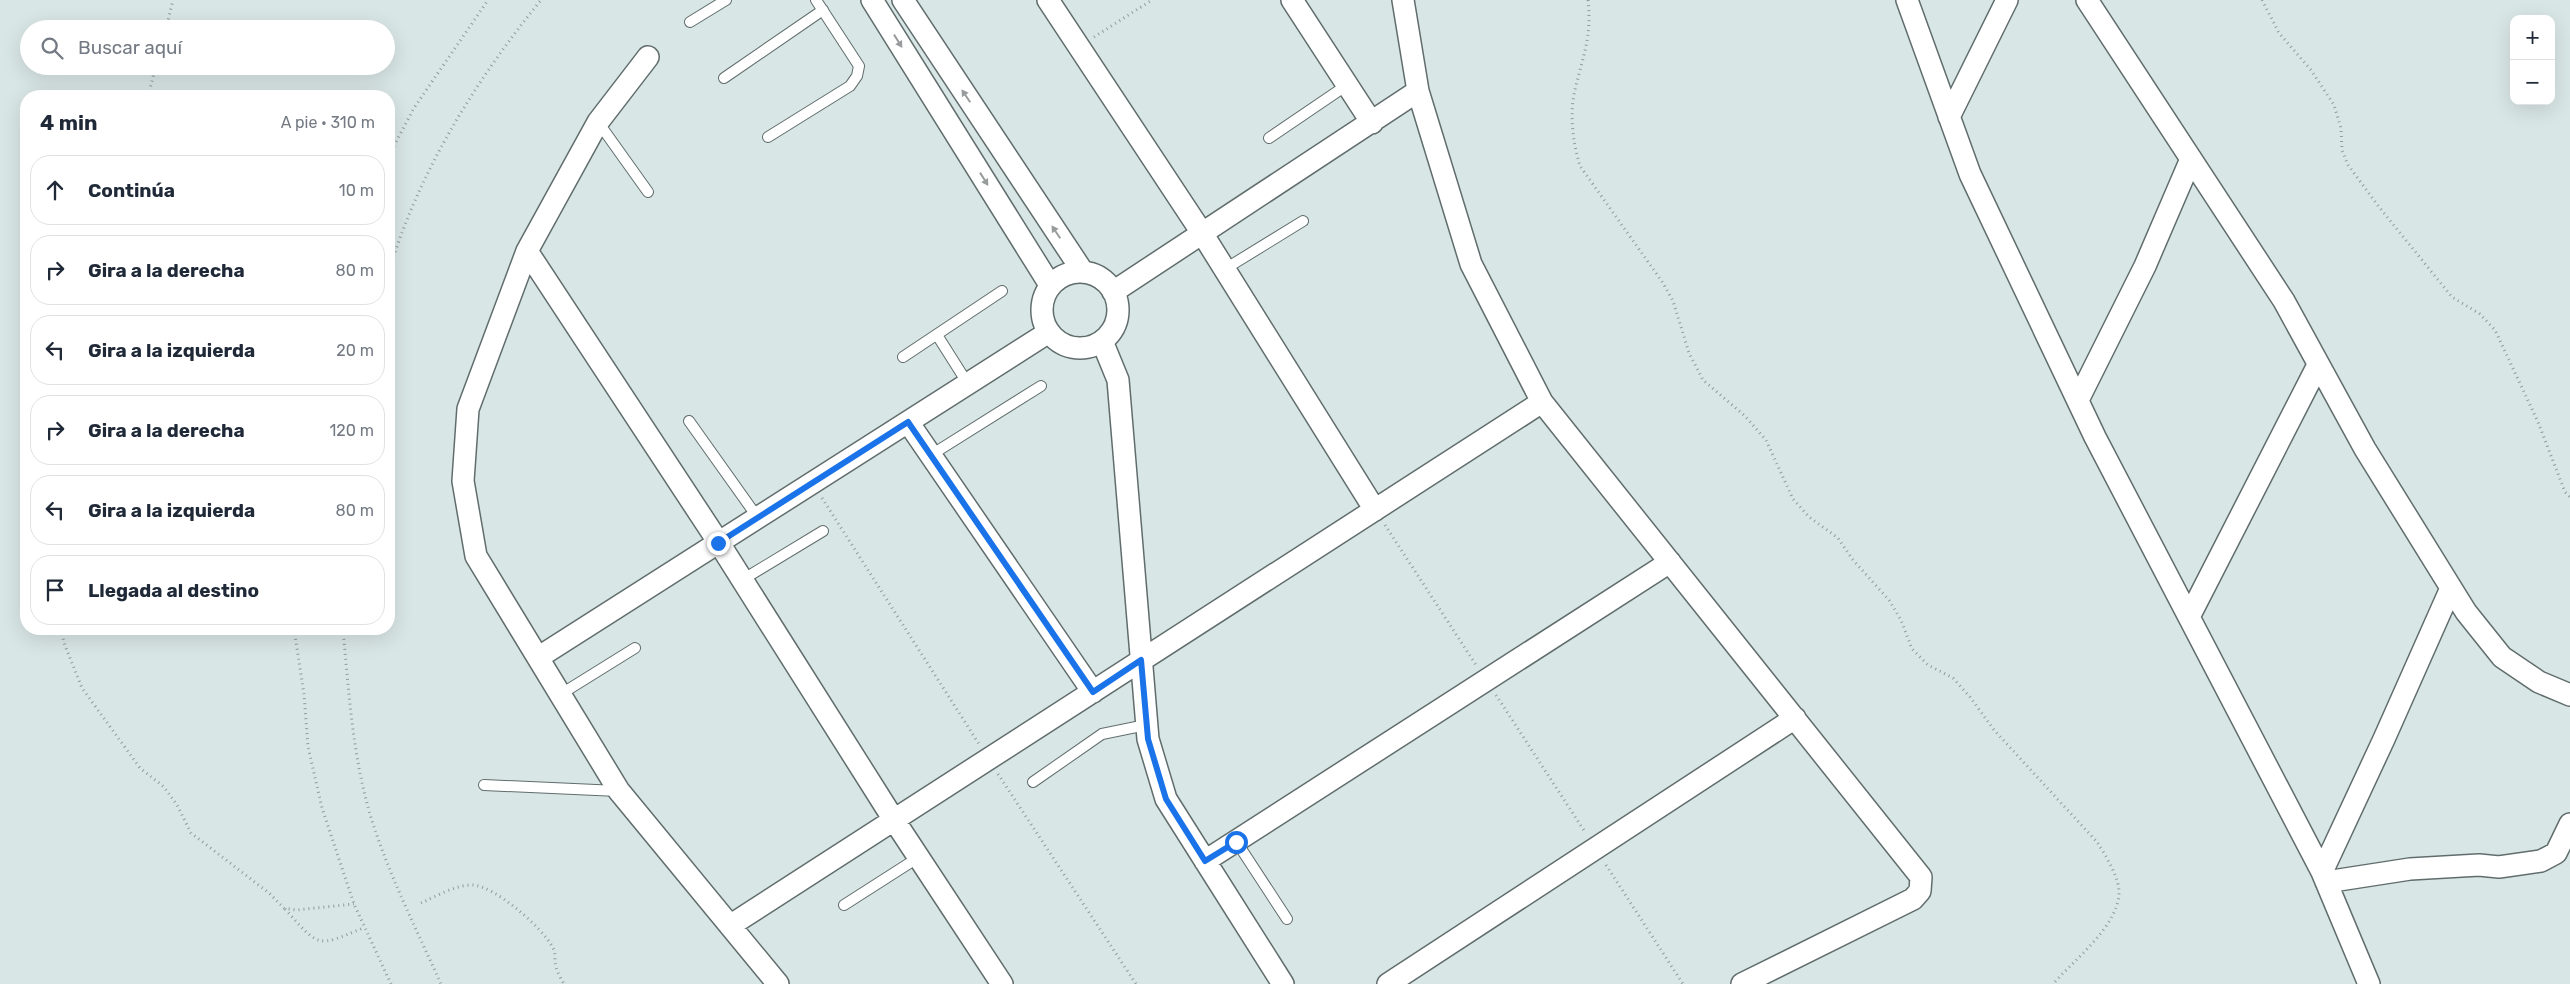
<!DOCTYPE html>
<html lang="es">
<head>
<meta charset="utf-8">
<style>
	:root { --surface:#fff; --page:#f2f2f3; --text:#1f2937; --muted:#747a83; --line:#e0e1e3 }
	body { margin:0; font-family:Rubik,sans-serif; background:var(--page); color:var(--text) }
	.controls { position:absolute; right:15px; top:15px; display:grid; overflow:hidden; border-radius:10px; box-shadow:0 5px 20px #0002 }
	.controls button { width:45px; height:45px; display:grid; place-items:center; padding:0; border:0; border-bottom:1px solid var(--line); background:var(--surface); color:var(--text); font:25px sans-serif }
	.stop { position:absolute; width:15px; height:15px; margin:-11px; border:4px solid #1a73e8; border-radius:50%; background:#fff }
	.stop.end { background:#1a73e8; border-color:#fff; box-shadow:0 1px 5px #0008 }
	.list { margin:0; padding:0; list-style:none }
	h2 { display:flex; justify-content:space-between; align-items:center; height:65px; margin:0; padding:0 20px; font-size:21px }
	h2 small { font-size:16px; font-weight:400; color:var(--muted) }
	.list li { display:grid; grid-template-columns:32px 1fr auto; gap:15px; align-items:center; box-sizing:border-box; height:70px; margin:0 10px 10px; padding:0 10px; border:1px solid var(--line); border-radius:20px }
	.list b { display:block; font-size:19px; white-space:nowrap }
	.list em { font-size:16px; font-style:normal; color:var(--muted) }
	.icon { flex:none; width:28px; height:28px; fill:none; stroke:currentColor; stroke-width:2; stroke-linecap:round; stroke-linejoin:round }
	.map { position:relative; flex:none; width:2570px; height:984px; overflow:hidden }
	.search { position:absolute; background:var(--surface); box-shadow:0 5px 20px #0002; left:20px; top:20px; width:375px; height:55px; display:flex; align-items:center; gap:12px; box-sizing:border-box; padding:0 18px; border-radius:28px; color:var(--muted); font-size:19px }
	.panel { position:absolute; background:var(--surface); box-shadow:0 5px 20px #0002; left:20px; top:90px; width:375px; height:545px; border-radius:20px }
	.map>svg:first-child { display:block }
	.lines { fill:none; stroke-linecap:round; stroke-linejoin:round }
	.service-casing { stroke:#606d6c; stroke-width:12 }
	.minor-casing { stroke:#606d6c; stroke-width:24 }
	.path { stroke:#929c9c; stroke-width:3; stroke-dasharray:1 4; stroke-linecap:butt }
	.service { stroke:#fff; stroke-width:10 }
	.minor { stroke:#fff; stroke-width:21 }
	.oneway { fill:#999c9c }
	.route { stroke:#1a73e8; stroke-width:6 }
</style>
</head>
<body>
<div class="map">
<svg width="2570" height="984" viewBox="0 0 2570 984">
	<rect width="100%" height="100%" fill="#d8e6e5"/>
	<g class="lines">
		<defs>
			<path id="service" d="M690 22 726 0
				M724 78 823 10
				M598 122 648 192
				M768 137 850 86 857 76 859 66 816 0
				M1269 138 1347 85
				M1225 269 1303 221
				M937 335 968 384
				M903 357 1002 291
				M689 421 758 518
				M931 455 1041 386
				M742 580 823 531
				M561 694 635 648
				M1033 782 1102 734 1146 725
				M484 785 618 791
				M1236 841 1287 919
				M844 905 919 857"/>
			<path id="minor" d="M872 0 1050 285
				M903 0 1083 272
				M1048 0 1202 233 1375 510
				M1292 0 1372 123
				M1403 0 1418 91 1471 264 1542 402 1921 877 1920 891 1913 899 1742 984
				M1907 0 1970 174 2095 437 2322 872 2369 984
				M2087 0 2284 301 2365 449 2466 612 2502 657 2539 682 2570 695
				M648 57 598 122 527 251 468 409 463 481 476 556 619 791 778 984
				M1949 117 2007 0
				M527 251 719 543 894 820 1002 984
				M1042 310a38 38 0 1 1 76 0a38 38 0 1 1-76 0Z
				M1113 292 1418 91
				M1102 341 1118 380 1148 739 1166 799 1283 984
				M2078 400 2145 266 2191 159
				M908 422 1093 692
				M2189 617 2318 365
				M539 657 1049 332
				M1205 861 1670 562
				M2322 872 2384 739 2451 588
				M2326 882 2410 869 2479 865 2499 867 2541 861 2556 853 2570 824
				M731 925 1542 402
				M1388 984 1795 718"/>
		</defs>
		<!-- service casing -->
		<use href="#service" class="service-casing"/>
		<!-- minor casing -->
		<use href="#minor" class="minor-casing"/>
		<!-- path -->
		<path class="path" d="M1588 0C1592 38 1583 55 1575 90 1569 114 1573 143 1580 166L1663 283 1673 301 1689 353 1703 380 1745 416 1766 440 1793 499 1809 517 1838 538 1853 560 1889 600 1901 620 1912 649 1928 665 1953 678 1970 697 1994 730 2097 842C2106 856 2120 878 2119 895 2116 928 2073 961 2053 984
			M2262 0 2279 33 2311 70 2334 105 2341 128 2342 150 2348 165 2379 207 2452 297 2480 314 2495 330 2538 422 2565 492 2570 497
			M166 29 173 0
			M1094 37 1152 0
			M148 96 156 66
			M389 155 414 108 488 0
			M389 271C419 171 476 80 541 0
			M822 498 979 744
			M1385 525 1476 665
			M61 629 64 643 82 688 140 768 164 787 177 805 191 833 269 893 284 908 296 910 354 904
			M294 629 304 694 308 747 322 808 354 904 391 984
			M343 629C349 695 353 763 374 827 392 881 418 933 441 984
			M1496 695 1585 832
			M998 774 1136 984
			M1606 865 1683 984
			M421 903C437 896 455 885 472 885 494 885 543 928 553 948 556 953 554 960 556 966 557 972 561 979 564 984
			M285 909C319 947 316 948 363 928"/>
		<!-- service -->
		<use href="#service" class="service"/>
		<!-- minor -->
		<use href="#minor" class="minor"/>
	</g>
	<!-- one-way arrows -->
	<defs><path id="oneway-solid" d="M-6-.8H1V-3.2L6.5 0L1 3.2V.8H-6Z" transform="scale(1.25)"/></defs>
	<g class="oneway">
		<use href="#oneway-solid" transform="translate(898 41) rotate(58)"/>
		<use href="#oneway-solid" transform="translate(966 96) rotate(-124)"/>
		<use href="#oneway-solid" transform="translate(984 179) rotate(58)"/>
		<use href="#oneway-solid" transform="translate(1056 232) rotate(-124)"/>
	</g>
	<g class="lines">
		<!-- route -->
		<path class="route" d="M718 543 908 422 1093 692 1141 660 1148 739 1166 799 1205 861 1236 842"/>
	</g>
</svg>
<div class="controls">
<button>+</button>
<button>−</button>
</div>
<div class="stop" style="left:1236px;top:842px"></div>
<div class="stop end" style="left:718px;top:543px"></div>
<div class="search"><svg class="icon" aria-label="search" viewBox="0 0 24 24"><circle cx="10" cy="10" r="6"/><path d="M15 15l6 6"/></svg>Buscar aquí</div>
<section class="panel">
<h2>4 min<small>A pie · 310 m</small></h2>
<ul class="list">
<li><svg class="icon" aria-label="ahead" viewBox="0 0 24 24"><path d="M12 20V5M6 11l6-6 6 6"/></svg><div><b>Continúa</b></div><em>10 m</em></li>
<li><svg class="icon" aria-label="right" viewBox="0 0 24 24"><path d="M7 20v-9h11M14 6l5 5-5 5"/></svg><div><b>Gira a la derecha</b></div><em>80 m</em></li>
<li><svg class="icon" aria-label="left" viewBox="0 0 24 24"><path d="M17 20v-9H6M10 6l-5 5 5 5"/></svg><div><b>Gira a la izquierda</b></div><em>20 m</em></li>
<li><svg class="icon" aria-label="right" viewBox="0 0 24 24"><path d="M7 20v-9h11M14 6l5 5-5 5"/></svg><div><b>Gira a la derecha</b></div><em>120 m</em></li>
<li><svg class="icon" aria-label="left" viewBox="0 0 24 24"><path d="M17 20v-9H6M10 6l-5 5 5 5"/></svg><div><b>Gira a la izquierda</b></div><em>80 m</em></li>
<li><svg class="icon" aria-label="arrive" viewBox="0 0 24 24"><path d="M6 21V4h12l-3 4 3 4H6"/></svg><div><b>Llegada al destino</b></div></li>
</ul>
</section>
</div>
</body>
</html>
